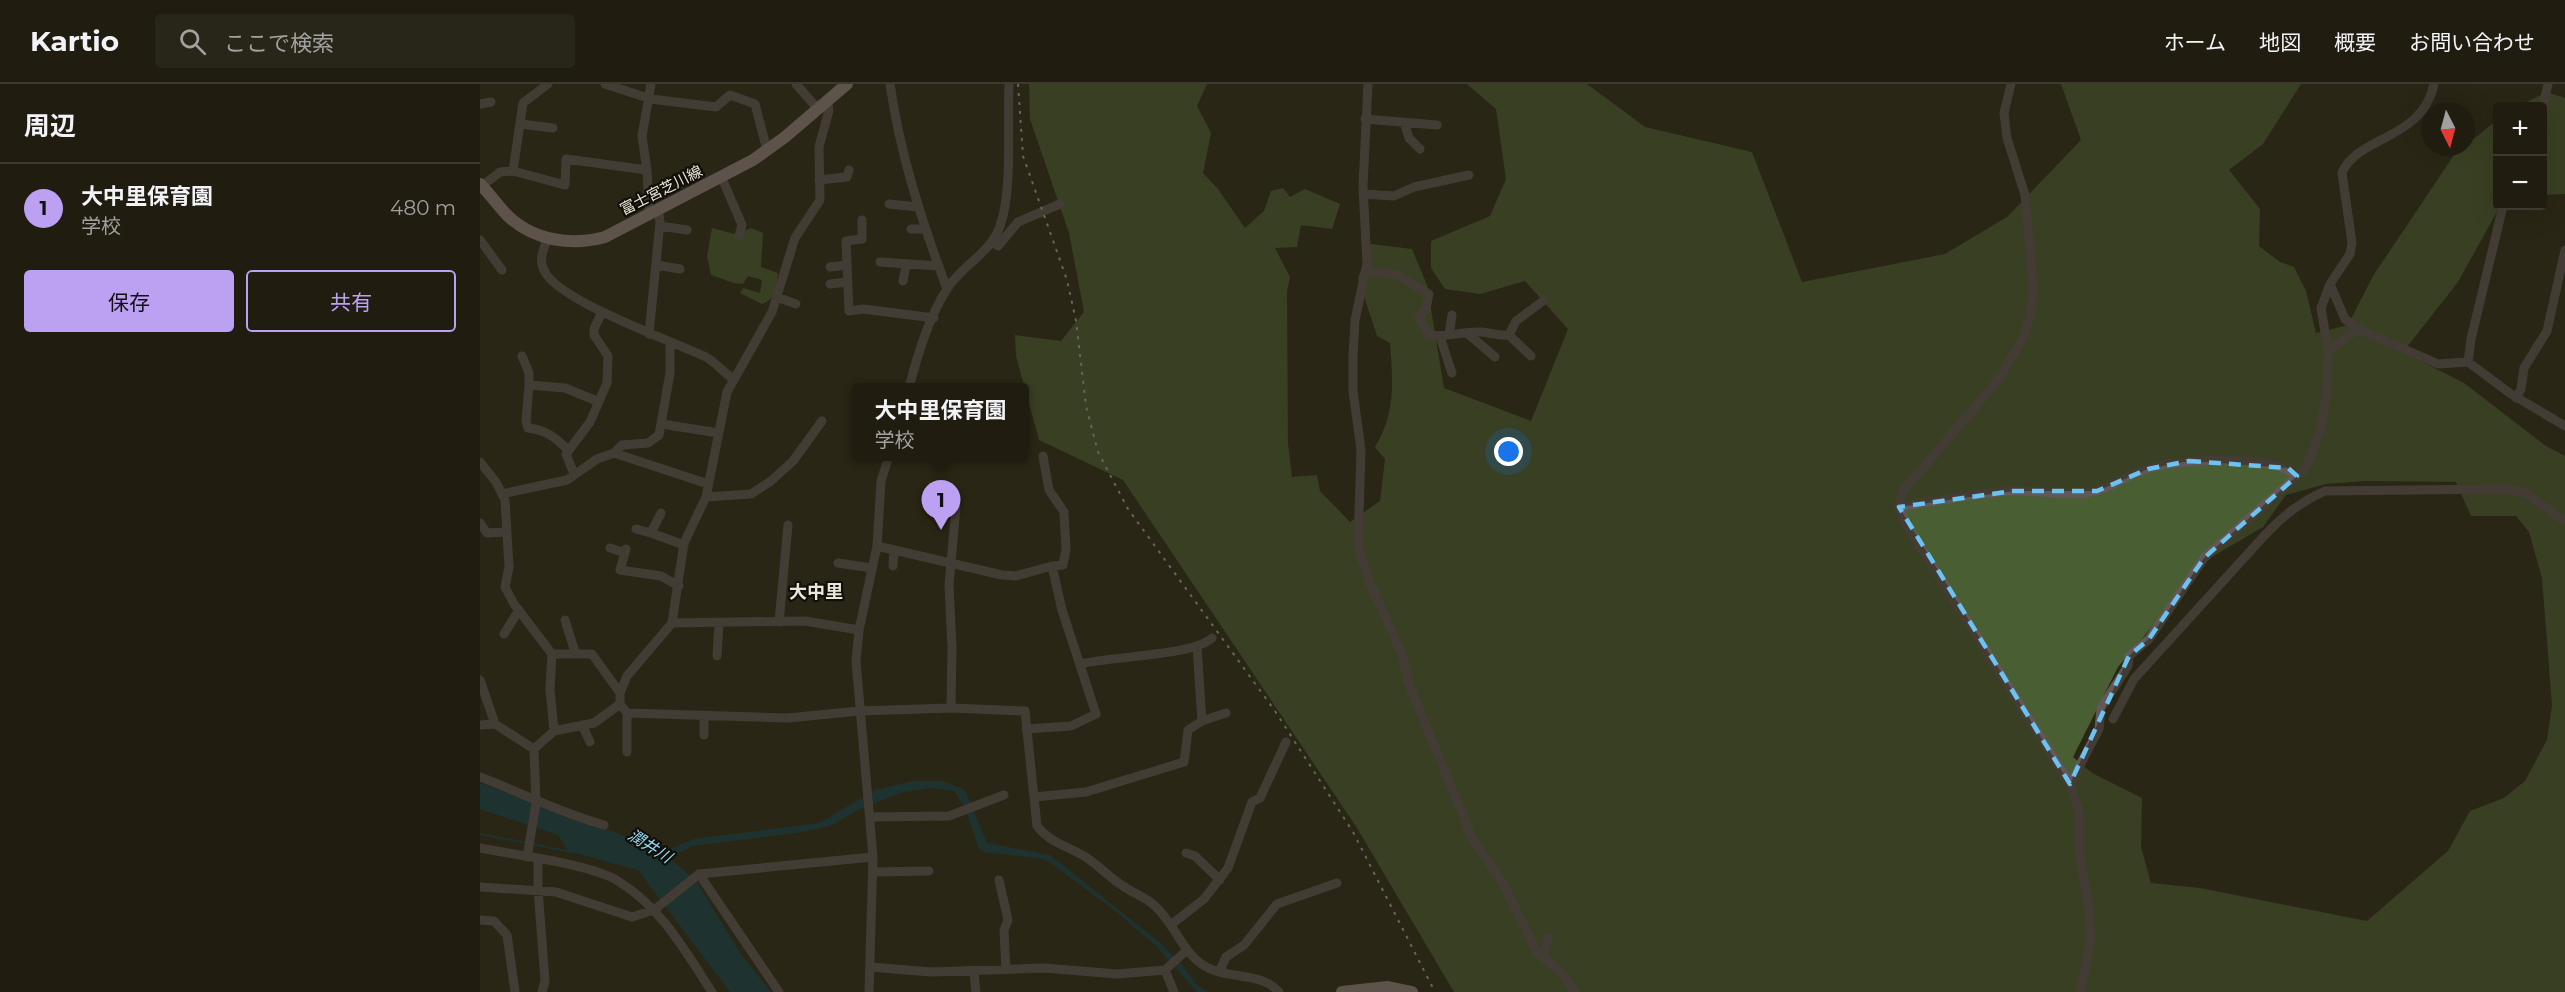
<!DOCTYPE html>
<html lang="ja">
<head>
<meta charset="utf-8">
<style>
	:root { --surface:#201c10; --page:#282519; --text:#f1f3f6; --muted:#a2a19f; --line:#3d3a30; --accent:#bca0f2 }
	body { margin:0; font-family:Montserrat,"Noto Sans JP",sans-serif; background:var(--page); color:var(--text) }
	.controls { position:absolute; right:18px; top:18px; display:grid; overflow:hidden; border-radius:6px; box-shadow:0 6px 24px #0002 }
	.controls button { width:54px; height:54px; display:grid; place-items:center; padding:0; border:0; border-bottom:2px solid var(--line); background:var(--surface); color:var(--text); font:30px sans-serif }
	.compass { position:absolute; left:1941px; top:18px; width:54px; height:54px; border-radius:50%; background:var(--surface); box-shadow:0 6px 24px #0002; rotate:174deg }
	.you { position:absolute; left:1029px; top:368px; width:21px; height:21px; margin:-15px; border:4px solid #fff; border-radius:50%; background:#1a73e8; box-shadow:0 0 0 9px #1a73e833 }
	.badge { display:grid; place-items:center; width:39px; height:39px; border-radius:50%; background:var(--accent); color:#111; font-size:20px; font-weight:700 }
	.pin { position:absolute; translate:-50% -50px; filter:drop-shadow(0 2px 3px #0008) }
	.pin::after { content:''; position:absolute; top:32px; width:21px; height:18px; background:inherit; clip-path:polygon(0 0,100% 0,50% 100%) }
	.popup { position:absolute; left:372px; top:299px; width:177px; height:78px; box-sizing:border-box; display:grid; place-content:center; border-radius:6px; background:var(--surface); filter:drop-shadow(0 2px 4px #0005); font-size:20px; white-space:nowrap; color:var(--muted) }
	.popup b { font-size:22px; color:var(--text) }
	.popup::after { content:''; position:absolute; left:50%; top:100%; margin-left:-12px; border:12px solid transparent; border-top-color:var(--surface) }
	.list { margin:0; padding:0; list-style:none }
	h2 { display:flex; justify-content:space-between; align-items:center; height:78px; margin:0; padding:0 24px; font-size:26px }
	h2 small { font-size:20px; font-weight:400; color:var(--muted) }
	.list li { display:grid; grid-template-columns:39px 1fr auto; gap:18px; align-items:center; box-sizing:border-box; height:90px; padding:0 24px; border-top:2px solid var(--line) }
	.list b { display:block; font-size:22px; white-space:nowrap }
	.list p { margin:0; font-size:20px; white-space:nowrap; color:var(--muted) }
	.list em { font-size:20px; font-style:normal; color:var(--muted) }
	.actions { display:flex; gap:12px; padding:18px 24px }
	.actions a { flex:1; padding:14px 0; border:2px solid var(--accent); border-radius:6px; text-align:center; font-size:21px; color:var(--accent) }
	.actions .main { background:var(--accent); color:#111 }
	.icon { flex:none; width:33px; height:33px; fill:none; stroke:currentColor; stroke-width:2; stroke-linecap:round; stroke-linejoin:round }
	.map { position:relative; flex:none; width:2085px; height:908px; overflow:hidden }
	header { display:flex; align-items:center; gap:36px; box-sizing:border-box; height:84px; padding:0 30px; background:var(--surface); border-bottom:2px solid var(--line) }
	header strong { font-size:28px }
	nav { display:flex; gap:33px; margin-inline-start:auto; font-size:21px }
	.search { width:420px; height:54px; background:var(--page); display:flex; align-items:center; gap:15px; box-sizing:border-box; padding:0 21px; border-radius:6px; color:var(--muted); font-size:22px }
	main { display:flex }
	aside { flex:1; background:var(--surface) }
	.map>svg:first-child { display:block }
	.forest { fill:#495e32; fill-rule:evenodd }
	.water { fill:#114051 }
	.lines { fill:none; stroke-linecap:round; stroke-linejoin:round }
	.stream { stroke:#114051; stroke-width:2 }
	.minor { stroke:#62585a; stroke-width:9 }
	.major { stroke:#9d8a8d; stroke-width:12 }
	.rail { stroke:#b4b1a5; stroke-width:2; stroke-dasharray:3 6; stroke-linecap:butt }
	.marked { fill:none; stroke:#6cc3f2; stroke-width:4.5; stroke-dasharray:12 8; stroke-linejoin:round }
	.labels { text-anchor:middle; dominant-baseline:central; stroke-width:4.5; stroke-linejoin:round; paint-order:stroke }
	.street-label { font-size:15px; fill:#e9e7dc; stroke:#110f08 }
	.water-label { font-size:16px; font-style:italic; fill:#93d9f7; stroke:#110f08 }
	.quarter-label { font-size:18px; font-weight:bold; fill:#e9e7dc; stroke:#110f08 }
</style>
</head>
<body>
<header>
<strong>Kartio</strong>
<div class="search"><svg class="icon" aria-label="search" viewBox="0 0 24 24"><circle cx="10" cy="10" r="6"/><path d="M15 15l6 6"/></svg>ここで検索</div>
<nav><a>ホーム</a><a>地図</a><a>概要</a><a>お問い合わせ</a></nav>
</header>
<main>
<aside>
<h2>周辺<small></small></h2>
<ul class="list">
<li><span class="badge">1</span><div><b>大中里保育園</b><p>学校</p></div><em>480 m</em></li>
</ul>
<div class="actions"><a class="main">保存</a><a>共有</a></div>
</aside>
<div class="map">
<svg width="2085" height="908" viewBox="0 0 2085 908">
	<rect width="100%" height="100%" fill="#2a2616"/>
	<!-- forest -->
	<path class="forest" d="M549 0H727L717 22 731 49 723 89 738 105 765 144 784 127 791 107 803 104 810 113 825 105 860 120 852 145 821 141 817 163 795 164 810 193 807 207 808 360 812 393 837 391 840 407 870 438 900 417 905 375 895 363C916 329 913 298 910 259L897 252 878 194 891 160 932 165 947 201 964 304 1051 337 1088 245 1045 197 1000 210 965 205 951 184V157L1010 132 1026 95 1016 25 987 0H1107L1165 43 1272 68 1322 198 1465 170 1527 133 1601 56 1581 0H1821L1783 60 1749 86 1780 125 1779 162 1800 178 1814 183 1826 207 1836 249 1868 241 1893 192 1974 71 2017 36 2018 122H2020L1978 198 1923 268 1984 299 2066 362 2085 372V908H974L877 744 643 396 559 356 536 272 535 251 581 257 604 228 589 149 550 35ZM1884 397 1976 398 1991 432H2036L2049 448 2062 494 2072 622 2067 656 2045 697 2024 714 1990 727 1968 767 1887 837 1720 804 1671 799 1661 763 1662 714 1612 689 1593 673 1638 583 1730 474 1783 443 1806 411 1846 400Z
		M2067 8 2085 14V110L2063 111 2062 22H2038Z
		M232 144 255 150 271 144 283 149 281 183 298 189C296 202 296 215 282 220L260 209 263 204 280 209 282 196 268 192 263 200 254 199 231 191 227 172Z"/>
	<!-- water -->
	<path class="water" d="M433 697H463L485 706 507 759 570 771 678 857 701 879 715 899 728 908H717L676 862 638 829 565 775 504 768 499 765 485 724 474 707 451 704 420 709 378 726 350 742 323 748 213 762 189 774 215 795 260 869 291 908H250L158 786 88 767 78 751 0 725V699L164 759 180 769 214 755 339 739 395 706Z"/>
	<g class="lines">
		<!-- stream -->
		<path class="stream" d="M0 750 47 759
			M52 760 91 768"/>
		<!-- minor -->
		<path class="minor" d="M125 0 171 15 236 23 250 11 275 20 287 66
			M316 0 338 25
			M410 0C420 70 442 138 467 205
			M888 0 883 102 887 180 875 236 873 271V307L881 366 878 462 887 492 923 573 928 598 993 756 1023 799 1056 867 1084 891 1094 908
			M1531 0 1524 29 1527 54 1545 111 1553 202 1551 230 1543 254 1518 296 1422 408 1419 423 1426 440 1590 700 1599 728V769L1609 824 1611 855 1600 908
			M0 20 11 18
			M2062 26 2068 0
			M885 35 957 41
			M924 38 929 54 940 65
			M41 40 73 44
			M33 87 85 101 86 75 167 86
			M241 92 262 141 259 152
			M339 96 367 93 369 86
			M2 102 20 88 33 87 43 19 68 0
			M883 110 914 112 934 103 989 91
			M409 120 438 123
			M169 128 167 86 162 52 171 0
			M382 136V155L366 157 369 227 383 225 454 234
			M180 142 207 146
			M431 145H445
			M68 154C63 166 58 176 65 188 81 218 192 257 226 273 236 279 245 289 254 296
			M0 156 22 186
			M513 159 518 162 538 138 580 120
			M400 178 459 182
			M176 181 200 185
			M350 183 366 181
			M886 187 916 190 949 210 946 224 939 234 948 251C966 254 983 247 1001 248 1011 249 1019 252 1029 251L1036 237 1063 217
			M423 197 426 181
			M350 200 367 198
			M1850 200 1865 235 1879 245 1958 280 1988 278 2031 310 2085 342
			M297 213 316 220
			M987 249 1015 273
			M169 250 180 138 178 124
			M969 251 972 231
			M1029 251 1051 272
			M960 253 972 289
			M1848 266 1879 245
			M42 272 49 289V301
			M1988 278 1991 255 2023 122
			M429 304C437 272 449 233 467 205 482 181 511 169 520 142 533 106 527 41 529 0
			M2036 314 2041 305 2044 284 2067 247 2085 166
			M182 340 238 349
			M88 366C75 353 66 346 48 344L46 337 49 301 85 304 117 317
			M134 369 228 400
			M563 372 569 406 584 428 586 465 583 481 572 482
			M0 378 16 398 25 416 29 483 25 503 34 520 72 570H112L140 609
			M94 390 86 370 110 338 127 299 128 272 114 251V245L122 228
			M22 410 87 396 117 375 134 369 142 361 168 359 179 351 190 289V258
			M226 413 271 410 291 397 313 377 342 337
			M1419 423C1456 417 1495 409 1533 407 1557 406 1582 412 1606 409 1629 406 1648 390 1670 384 1703 375 1791 369 1817 392
			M181 429 171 449 204 461
			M0 439 7 449 26 448
			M156 445 171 449
			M397 462 522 491 536 492 572 482 582 526 616 630 591 642 546 645
			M130 464 145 469
			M146 465 140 486 181 492 199 502
			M358 479 392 484
			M413 482 414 466
			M85 536 95 568
			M299 538 308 441
			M192 539 325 537 379 546
			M24 550 39 526
			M717 563 722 637
			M72 570 70 605 74 647
			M237 572 239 539
			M601 580C631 572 713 572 732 554
			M0 596 15 640 54 665 56 720 47 773
			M140 620V609L147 592 192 539 204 459 226 413 247 308 292 228 315 154 340 116 339 63 349 26 347 17
			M471 624 472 564 469 501 476 423
			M147 629V668
			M224 632V651
			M1633 635 1654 595 1784 452C1803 432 1820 418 1845 407L2026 405 2045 409 2085 437
			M0 641 15 640
			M102 641 110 658
			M54 665 74 647 114 639 140 620 147 629 308 634 379 627 471 624 545 627 557 742C571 760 589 762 607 774 619 782 630 794 643 802 653 809 665 813 674 821 694 838 701 867 723 881 745 896 781 887 799 908
			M0 693C42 709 81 729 124 741
			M1590 700 1619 645 1621 624 1648 582 1649 572 1669 555 1724 474 1826 384 1841 345 1847 304 1848 266 1841 224 1850 200 1870 170 1872 159 1862 89C1877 52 1943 56 1954 0
			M554 713 606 708 704 678 708 646 722 637 746 629
			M390 733 469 732 524 711
			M0 764C34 771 112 780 138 797 181 823 205 867 232 908
			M706 769 715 772 740 796
			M58 776V805L65 897 62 908
			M393 788 449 787
			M219 790 299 908
			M519 796 528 836 524 846 526 886
			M0 803 76 808 152 833 174 826 219 790 393 773
			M0 836 14 837 27 851 35 908
			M692 840 724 815 748 784 772 718 780 714 806 658
			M1063 873 1069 853
			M390 883 451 888 564 884 637 890 685 886 694 908
			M685 886 707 866
			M740 886 746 873 764 861 797 820 857 799
			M494 889 496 908
			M389 908 393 773 376 577 379 546 397 462 401 397 409 372"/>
		<!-- major -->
		<path class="major" d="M0 100C10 110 18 122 28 132 54 157 92 162 125 153L273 76 305 53 367 0
			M862 908 908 903 932 908"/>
		<!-- rail -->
		<path class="rail" d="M538 0 543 72 587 196 596 237 606 322 618 368 648 425 795 627 873 748 955 908"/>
	</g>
	<!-- marked area -->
	<path d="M0 0H2085V908H0ZM1709 377 1808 384 1817 392 1724 474 1669 555 1649 572 1590 700 1419 423 1533 407H1617L1668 385Z" fill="#2a2616" fill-opacity=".55" fill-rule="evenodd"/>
	<path class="marked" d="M1709 377 1808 384 1817 392 1724 474 1669 555 1649 572 1590 700 1419 423 1533 407H1617L1668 385Z"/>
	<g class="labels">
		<!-- street labels -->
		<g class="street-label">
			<text transform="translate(181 106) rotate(-27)">富士宮芝川線</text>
		</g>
		<!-- water labels -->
		<g class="water-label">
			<text transform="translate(170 762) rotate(32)">潤井川</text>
		</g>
		<!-- quarter labels -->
		<g class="quarter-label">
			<text x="336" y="508">大中里</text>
		</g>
	</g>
</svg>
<div class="controls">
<button>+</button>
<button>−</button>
</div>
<svg class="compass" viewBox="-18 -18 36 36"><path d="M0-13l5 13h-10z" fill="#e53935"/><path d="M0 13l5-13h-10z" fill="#a2a19f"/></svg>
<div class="you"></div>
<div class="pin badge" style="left:461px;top:446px">1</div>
<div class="popup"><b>大中里保育園</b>学校</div>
</div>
</main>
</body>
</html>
